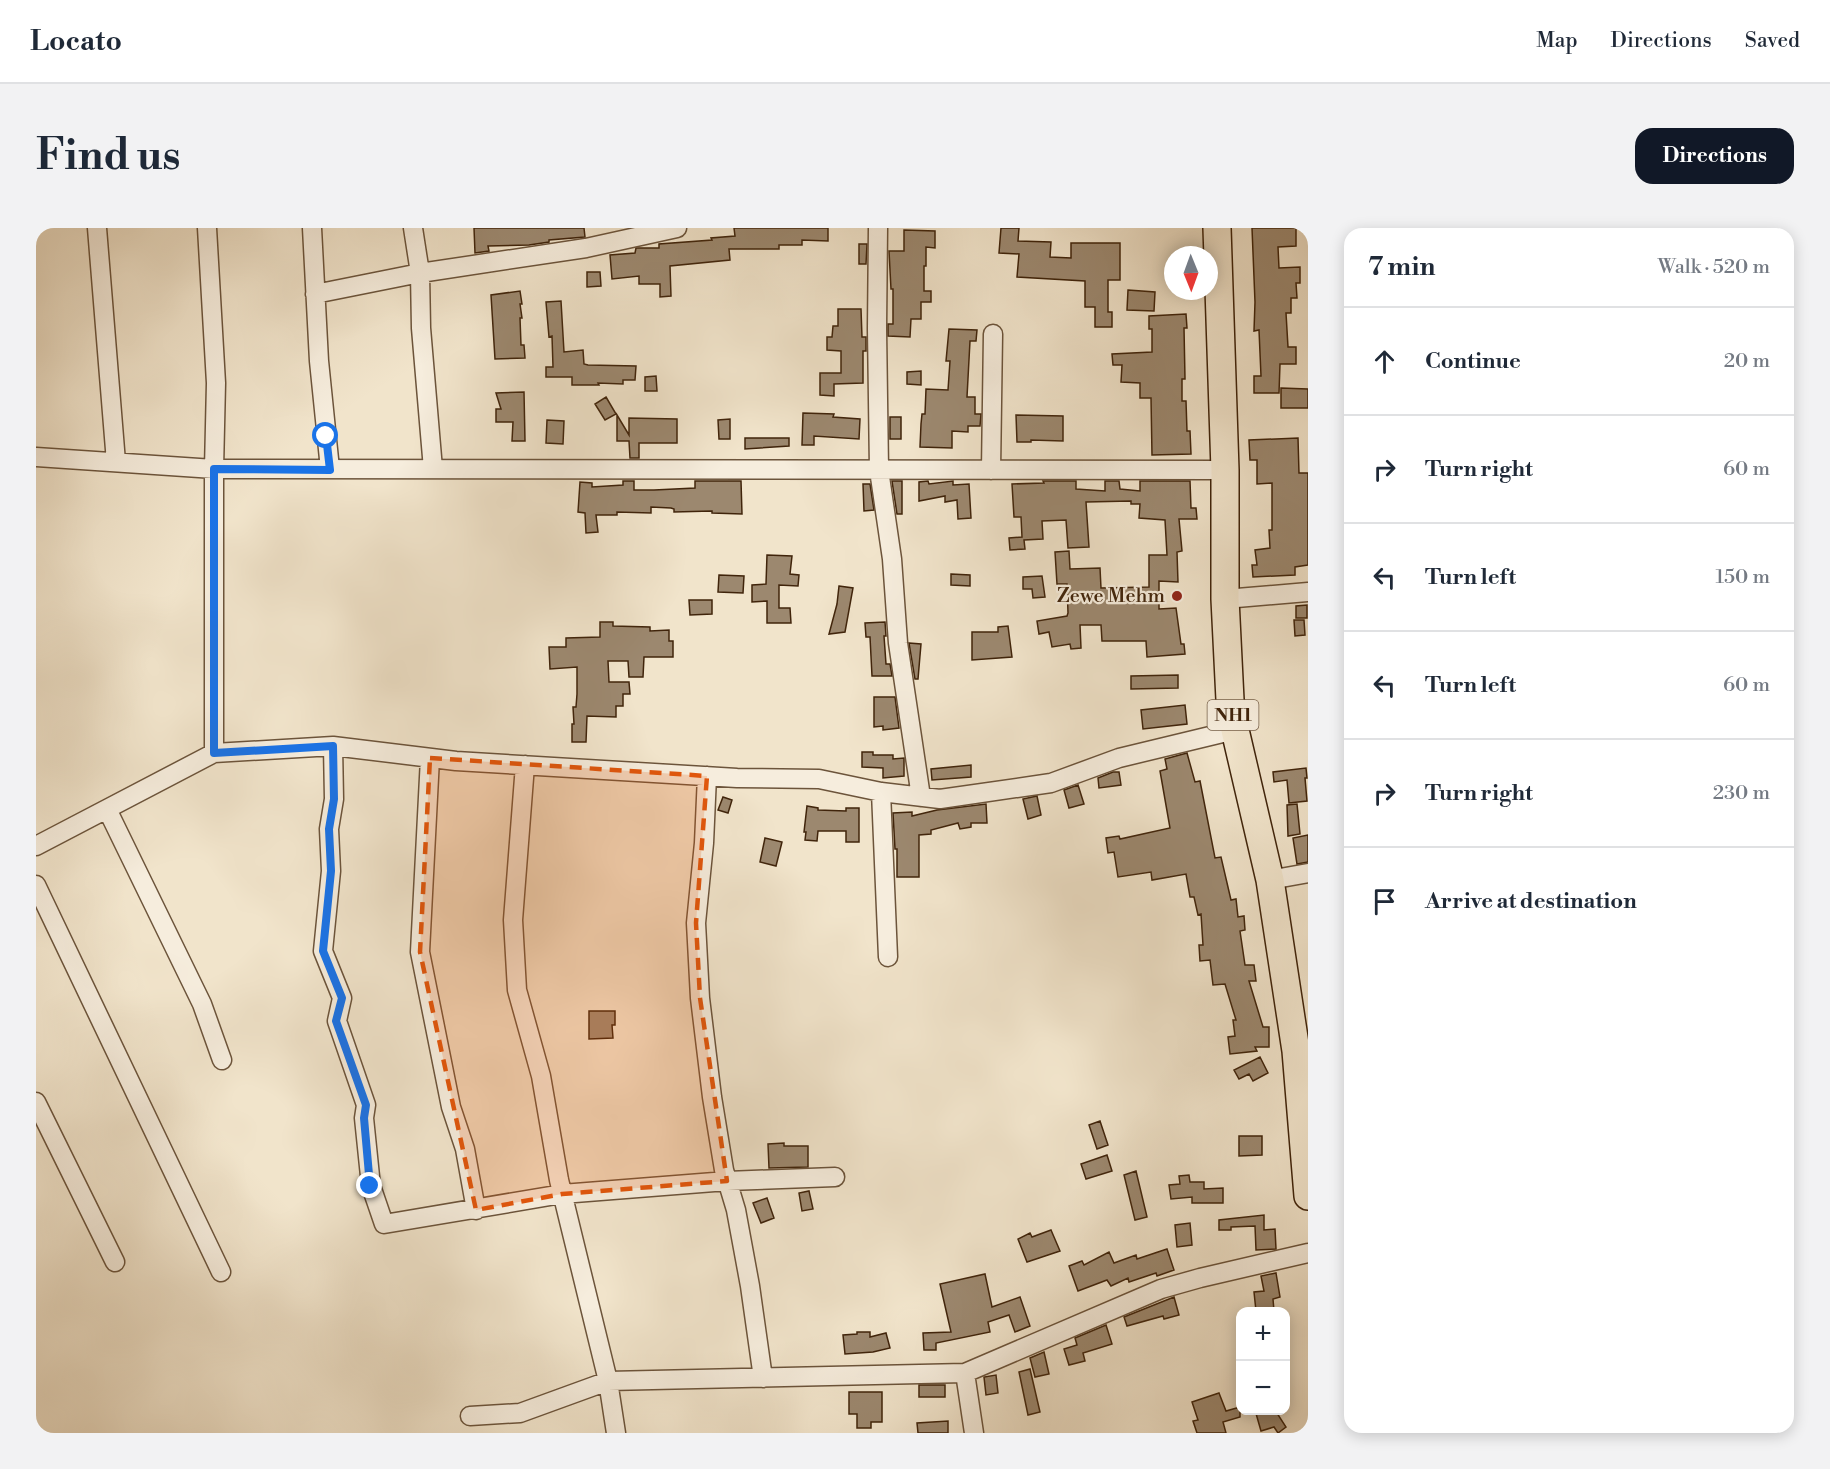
<!DOCTYPE html>
<html lang="en">
<head>
<meta charset="utf-8">
<style>
	:root { --surface:#fff; --page:#f2f2f3; --text:#1f2937; --muted:#747a83; --line:#e0e1e3; --accent:#111827 }
	body { margin:0; font-family:"Libre Bodoni",serif; background:var(--page); color:var(--text) }
	.controls { position:absolute; right:18px; bottom:18px; display:grid; overflow:hidden; border-radius:12px; box-shadow:0 3px 15px #0003 }
	.controls button { width:54px; height:54px; display:grid; place-items:center; padding:0; border:0; border-bottom:2px solid var(--line); background:var(--surface); color:var(--text); font:30px sans-serif }
	.compass { position:absolute; left:1128px; top:18px; width:54px; height:54px; border-radius:50%; background:var(--surface); box-shadow:0 3px 15px #0003; rotate:179deg }
	.stop { position:absolute; width:18px; height:18px; margin:-14px; border:4px solid #1a73e8; border-radius:50%; background:#fff }
	.stop.end { background:#1a73e8; border-color:#fff; box-shadow:0 2px 6px #0008 }
	.list { margin:0; padding:0; list-style:none }
	h2 { display:flex; justify-content:space-between; align-items:center; height:78px; margin:0; padding:0 24px; font-size:26px }
	h2 small { font-size:20px; font-weight:400; color:var(--muted) }
	.list li { display:grid; grid-template-columns:39px 1fr auto; gap:18px; align-items:center; box-sizing:border-box; height:108px; padding:0 24px; border-top:2px solid var(--line) }
	.list b { display:block; font-size:22px; white-space:nowrap }
	.list em { font-size:20px; font-style:normal; color:var(--muted) }
	.icon { flex:none; width:33px; height:33px; fill:none; stroke:currentColor; stroke-width:2; stroke-linecap:round; stroke-linejoin:round }
	.map { position:relative; flex:none; width:1272px; height:1205px; overflow:hidden; border-radius:18px }
	header { display:flex; align-items:center; gap:36px; box-sizing:border-box; height:84px; padding:0 30px; background:var(--surface); border-bottom:2px solid var(--line) }
	header strong { font-size:28px }
	nav { display:flex; gap:33px; margin-inline-start:auto; font-size:21px }
	.intro { display:flex; align-items:center; justify-content:space-between; box-sizing:border-box; height:144px; padding:0 36px }
	h1 { margin:0; font-size:42px }
	.button { padding:15px 27px; border-radius:18px; background:var(--accent); color:#fff; font-size:21px; font-weight:700 }
	main { display:flex; gap:36px; padding:0 36px }
	aside { flex:1; background:var(--surface); border-radius:18px; box-shadow:0 3px 15px #0003 }
	.map>svg:first-child { display:block }
	.building { fill:#9c886f; stroke:#40240b; stroke-width:1.5 }
	.lines { fill:none; stroke-linecap:round; stroke-linejoin:round }
	.minor-casing { stroke:#6c543b; stroke-width:21 }
	.highway-casing { stroke:#40240b; stroke-width:30 }
	.minor { stroke:#f6eddd; stroke-width:18 }
	.highway { stroke:#f1e4cb; stroke-width:27 }
	.route { stroke:#1a73e8; stroke-width:8 }
	.marked { fill:#e0560c; fill-opacity:0.2; stroke:#e0560c; stroke-width:4.5; stroke-dasharray:12 8; stroke-linejoin:round }
	.poi-dot { fill:#8f2418; stroke:#f6eddd; stroke-width:2 }
	.labels { text-anchor:middle; dominant-baseline:central; stroke-width:4.5; stroke-linejoin:round; paint-order:stroke }
	.shield { fill:#f6eddd; stroke:#77604a; stroke-width:1.5 }
	.shield-label { font-size:18px; font-weight:bold; fill:#40240b }
	.poi-label { font-size:20px; fill:#40240b; stroke:#f6eddd; text-anchor:end }
</style>
</head>
<body>
<header>
<strong>Locato</strong>
<nav><a>Map</a><a>Directions</a><a>Saved</a></nav>
</header>
<div class="intro"><h1>Find us</h1><a class="button">Directions</a></div>
<main>
<div class="map">
<svg width="1272" height="1205" viewBox="0 0 1272 1205">
	<rect width="100%" height="100%" fill="#f1e4cb"/>
	<filter id="stains"><feTurbulence type="fractalNoise" baseFrequency=".00333" numOctaves="4"/><feColorMatrix values="0 0 0 0 .2 0 0 0 0 .09 0 0 0 0 .02 0 0 0 .5 -.17"/></filter>
	<radialGradient id="worn" r=".72"><stop offset=".6" stop-color="#630" stop-opacity="0"/><stop offset="1" stop-color="#630" stop-opacity=".3"/></radialGradient>
	<!-- building -->
	<path class="building" d="M438 0H548L549 9 513 12V14L493 17 452 18 453 23 439 25Z
		M698 0H792V13L766 12V17H743V21H693L694 32 634 38 635 68 624 69V56H603V48L576 51 574 27 599 25 600 20H623V16L676 12 675 10 699 8Z
		M965 0H983L982 13 1015 14 1014 29 1035 30V15H1084V52H1072V84H1076V99H1059V79H1049V53L981 49 983 26 963 25Z
		M1216 0H1260V18L1242 19 1243 40 1264 39V55H1260L1261 70H1255V85H1250L1252 119H1260V136H1244L1243 165H1218V148H1225L1223 102 1218 103 1219 74Z
		M868 2 899 3V20L890 19V38H888V63H895V74H885V91H875L874 109 852 108V96H857V61H855L853 23H868Z
		M823 16H831L830 36H823Z
		M551 44H564L565 58 551 59Z
		M1092 62 1119 64 1118 83 1091 82Z
		M484 63 486 76H484L486 90H484L485 117H488L489 130 459 131 455 67Z
		M525 73 528 124 547 122 548 136 552 137 600 138 599 152H587V156L562 155 563 157H536V149H510V139H517L516 108 513 109 510 74Z
		M802 81H825L826 109H830V123H827V155L798 156V168L784 167V145H805V123L791 122V109H796L797 98H802Z
		M1150 86 1151 100H1148L1149 151H1146V173H1150L1151 203H1154L1155 226 1116 227 1115 170H1104V155L1085 154 1086 137H1077L1076 126 1116 124V101H1113V88Z
		M913 101 941 102 940 113H934L931 169H939V186H945L944 198H932V204L916 203V220L884 219 885 196 886 186H889L890 161 912 162 914 133H910Z
		M885 143V157L871 156V144Z
		M620 148 621 163H609V149Z
		M1245 160 1272 161V180H1245Z
		M488 164 489 213H476L477 194H460V181H465L460 165Z
		M570 169 580 186 569 192 559 176Z
		M767 185 798 186 797 189 824 191 823 211 778 208V217H766Z
		M581 187 593 207V190L641 191V215H603V230H594L593 213H581Z
		M980 187 1027 188V213L995 212V214H981Z
		M854 189H865V211H854Z
		M694 191V211H683L682 192Z
		M511 192 528 193 527 216 510 215Z
		M709 210H753V218L709 221Z
		M1262 210 1263 245H1272V337L1259 339V347L1217 349 1216 337H1221L1219 322 1234 320 1233 302H1236V255L1221 256V232H1214L1213 212Z
		M587 253H598V262H618L659 260V253H705L706 286 676 285V283L638 284V281L635 280 615 279V285L581 284V287H560L562 304 550 305 549 285 542 284 544 254 556 255V259L587 257Z
		M856 253H866V286H861Z
		M892 253 893 256 917 253V257L933 256 935 290 922 291 921 272 909 274V268L883 273V254Z
		M1007 253H1040V261L1069 263V253H1083L1084 261 1104 263V253H1154L1155 280H1160L1161 291H1143L1146 323 1141 324 1142 354 1123 353V381L1140 380 1145 416H1148L1149 426 1111 429 1110 413H1066L1065 397H1044L1045 420 1035 421 1034 416 1016 419 1013 404 1003 406 1001 393 1031 388 1032 385 1031 356H1021L1019 324 1033 323 1034 341 1064 340 1065 360 1113 359V327H1131L1129 292 1103 290 1104 276H1095V273L1050 274 1053 319 1032 320 1030 292 1006 293 1007 311 988 312 989 321 974 322 973 310 986 309 985 289H978L976 256 1008 255Z
		M827 256H834L838 282 828 283Z
		M731 327 756 328 754 346 763 347 762 358 743 357V380H754L755 395H731V373L716 374V357L730 356Z
		M915 346 934 347V358L915 357Z
		M683 347 708 348 707 365 682 364Z
		M1006 348 1009 369 997 370 996 361H987V349Z
		M803 358 817 360 809 404 793 406 801 376Z
		M653 372H676V386L654 387Z
		M1271 377V390H1260V378Z
		M1258 392H1268L1269 407 1259 408Z
		M564 394H577V398L614 399V403L633 402V413H637V429H608L607 449H593L592 433H572L573 454H593L594 466H587V478H580V489L551 488 550 514H536V496H538L537 479H540L541 466V439L514 441 513 419H530V410L564 409Z
		M849 394 850 408H848L850 436H854L856 448H836L834 409H830L829 395Z
		M972 398 976 429 936 432V404H962V399Z
		M873 415 885 416 882 451H879Z
		M1142 447V460L1095 461V448Z
		M838 469H859L863 500 847 502V498L838 499Z
		M1149 477 1151 496 1107 501 1105 482Z
		M826 524H837V527H857V531L868 530V548L847 550V540L826 539Z
		M1151 525 1159 554 1164 553 1179 630 1185 629 1195 672 1200 671 1202 689 1208 688 1209 702 1204 703 1209 737H1218L1220 753H1213L1227 799H1233V819H1219L1221 823 1194 826 1192 809 1199 808 1197 792H1200L1189 756 1177 757 1174 732 1164 733 1163 717H1167L1165 686 1162 687 1158 669H1154L1150 646 1116 652 1115 644 1082 649 1078 624 1072 625 1070 610 1083 608 1084 611 1134 600 1124 543 1131 541 1129 531Z
		M935 537V549L896 552 895 541Z
		M1270 540 1271 550H1269L1271 573 1253 575 1251 552 1238 554 1237 544Z
		M1077 544H1083L1085 557 1063 560 1062 550Z
		M1042 557 1048 576 1033 580 1028 562Z
		M1001 568 1005 587 992 591 987 571Z
		M687 569 696 572 692 585 682 582Z
		M950 576 951 595H935V599L924 601 922 595 895 602V606L883 607V649H861V621H859L857 585 876 584V588L901 582Z
		M1261 576 1264 606 1252 608 1251 577Z
		M771 578 782 580V582L810 583V580H823V614H810V603H782L781 613 769 612 770 604H768Z
		M1272 607V634L1261 636 1257 610Z
		M729 610 746 614 740 638 724 634Z
		M553 783H579V797H576L577 810 553 811Z
		M1224 829 1232 845 1217 853 1213 846 1203 851 1198 842Z
		M1064 893 1072 917 1061 921 1053 897Z
		M1203 908H1226V927L1203 928Z
		M748 915V918H772V939L733 940 732 916Z
		M1071 927 1076 943 1050 951 1045 936Z
		M1100 943 1111 989 1099 992 1088 947Z
		M1153 947 1154 954H1168V961L1187 960V975H1156V969L1135 971 1133 957 1144 956 1143 948Z
		M773 963 777 981 766 983 763 965Z
		M731 970 738 990 725 995 717 975Z
		M1228 987V1002L1239 1001 1240 1021 1220 1022 1219 998 1195 999V1002H1183V992Z
		M1154 995 1156 1017 1141 1019 1139 997Z
		M1015 1002 1024 1023 991 1034 982 1011 994 1005 996 1009Z
		M1131 1021 1138 1042 1121 1048 1120 1045 1093 1054 1092 1050 1075 1058 1071 1052 1042 1063 1033 1038 1046 1033 1048 1037 1073 1024 1078 1035 1100 1027 1101 1031Z
		M1240 1045 1244 1069 1237 1071 1238 1083H1220L1218 1064 1228 1063 1225 1048Z
		M949 1046 956 1079 984 1069 994 1098 979 1104 973 1087 952 1094 954 1104 900 1115V1122H888L887 1105 915 1104 904 1056Z
		M1138 1069 1143 1087 1128 1091 1127 1088 1091 1098 1088 1089Z
		M1070 1097 1076 1116 1047 1125 1049 1133 1033 1137 1028 1121 1041 1117 1039 1110Z
		M821 1104H834V1109L850 1105 854 1120 837 1124 809 1126 807 1107 821 1106Z
		M1008 1124 1013 1146 999 1149 994 1130Z
		M994 1141 1004 1184 992 1187 983 1144Z
		M960 1147 962 1165 950 1167 948 1149Z
		M883 1157H909V1169H883Z
		M813 1164H846V1194H835V1200H821V1186H813Z
		M1183 1165 1190 1183 1204 1179V1189L1187 1194 1190 1205H1161L1157 1193 1162 1192 1156 1174Z
		M1219 1182H1239L1250 1199 1242 1205 1238 1199 1225 1203Z
		M912 1193V1205H882L881 1195Z"/>
	<g class="lines">
		<defs>
			<path id="minor" d="M61 0 80 234
				M171 0 180 155 178 241V525
				M276 0 283 133 294 241
				M377 0 384 45 385 100 397 241
				M842 0 841 101 843 242 856 331 862 415 885 569
				M279 66 384 45 550 20 641 0
				M0 229 178 241 1189 242
				M955 242 957 106
				M1189 371 1272 364
				M297 518 298 571 293 601 295 643 287 723 306 770 301 793 330 877 328 890 335 958 348 996 526 966 691 953 799 949
				M394 530 384 724 415 879 429 921 440 982
				M489 537 477 692 481 762 505 848 523 952 572 1153 580 1205
				M671 548 668 615 660 695 664 770 676 869 688 942 700 982 714 1058 727 1150
				M845 564 852 729
				M71 581 166 776 186 832
				M0 618 178 525 297 518 420 533 701 550 783 551 845 564 904 571 1015 555 1083 530 1199 502
				M1234 652 1272 645
				M0 657 185 1044
				M0 874 79 1034
				M929 1145 938 1205
				M434 1188 484 1185 572 1153 929 1145 1125 1061 1164 1050 1272 1025"/>
			<path id="highway" d="M1181 0 1189 242V371L1194 472 1199 502 1234 652 1260 823 1272 968"/>
		</defs>
		<!-- minor casing -->
		<use href="#minor" class="minor-casing"/>
		<!-- highway casing -->
		<use href="#highway" class="highway-casing"/>
		<!-- minor -->
		<use href="#minor" class="minor"/>
		<!-- highway -->
		<use href="#highway" class="highway"/>
	</g>
	<g class="lines">
		<!-- route -->
		<path class="route" d="M290 208 294 242 178 241V525L297 518 298 571 293 601 295 643 287 723 306 770 300 793 330 877 328 890 334 958"/>
	</g>
	<!-- marked area -->
	<path class="marked" d="M394 530 671 548 660 695 664 770 691 953 526 966 440 982 384 724Z"/>
	<!-- markers -->
	<circle class="poi-dot" cx="1141" cy="368" r="6"/>
	<g class="labels">
		<!-- shield labels -->
		<rect class="shield" x="1171.5" y="472" width="51" height="30" rx="4.5"/>
		<g class="shield-label">
			<text x="1197" y="487">NH1</text>
		</g>
		<!-- poi labels -->
		<g class="poi-label">
			<text x="1129" y="368">Zewe Mehm</text>
		</g>
	</g>
	<rect width="100%" height="100%" filter="url(#stains)"/>
	<rect width="100%" height="100%" fill="url(#worn)"/>
</svg>
<div class="controls">
<button>+</button>
<button>−</button>
</div>
<svg class="compass" viewBox="-18 -18 36 36"><path d="M0-13l5 13h-10z" fill="#e53935"/><path d="M0 13l5-13h-10z" fill="#747a83"/></svg>
<div class="stop" style="left:290px;top:208px"></div>
<div class="stop end" style="left:334px;top:958px"></div>
</div>
<aside>
<h2>7 min<small>Walk · 520 m</small></h2>
<ul class="list">
<li><svg class="icon" aria-label="ahead" viewBox="0 0 24 24"><path d="M12 20V5M6 11l6-6 6 6"/></svg><div><b>Continue</b></div><em>20 m</em></li>
<li><svg class="icon" aria-label="right" viewBox="0 0 24 24"><path d="M7 20v-9h11M14 6l5 5-5 5"/></svg><div><b>Turn right</b></div><em>60 m</em></li>
<li><svg class="icon" aria-label="left" viewBox="0 0 24 24"><path d="M17 20v-9H6M10 6l-5 5 5 5"/></svg><div><b>Turn left</b></div><em>150 m</em></li>
<li><svg class="icon" aria-label="left" viewBox="0 0 24 24"><path d="M17 20v-9H6M10 6l-5 5 5 5"/></svg><div><b>Turn left</b></div><em>60 m</em></li>
<li><svg class="icon" aria-label="right" viewBox="0 0 24 24"><path d="M7 20v-9h11M14 6l5 5-5 5"/></svg><div><b>Turn right</b></div><em>230 m</em></li>
<li><svg class="icon" aria-label="arrive" viewBox="0 0 24 24"><path d="M6 21V4h12l-3 4 3 4H6"/></svg><div><b>Arrive at destination</b></div></li>
</ul>
</aside>
</main>
</body>
</html>
